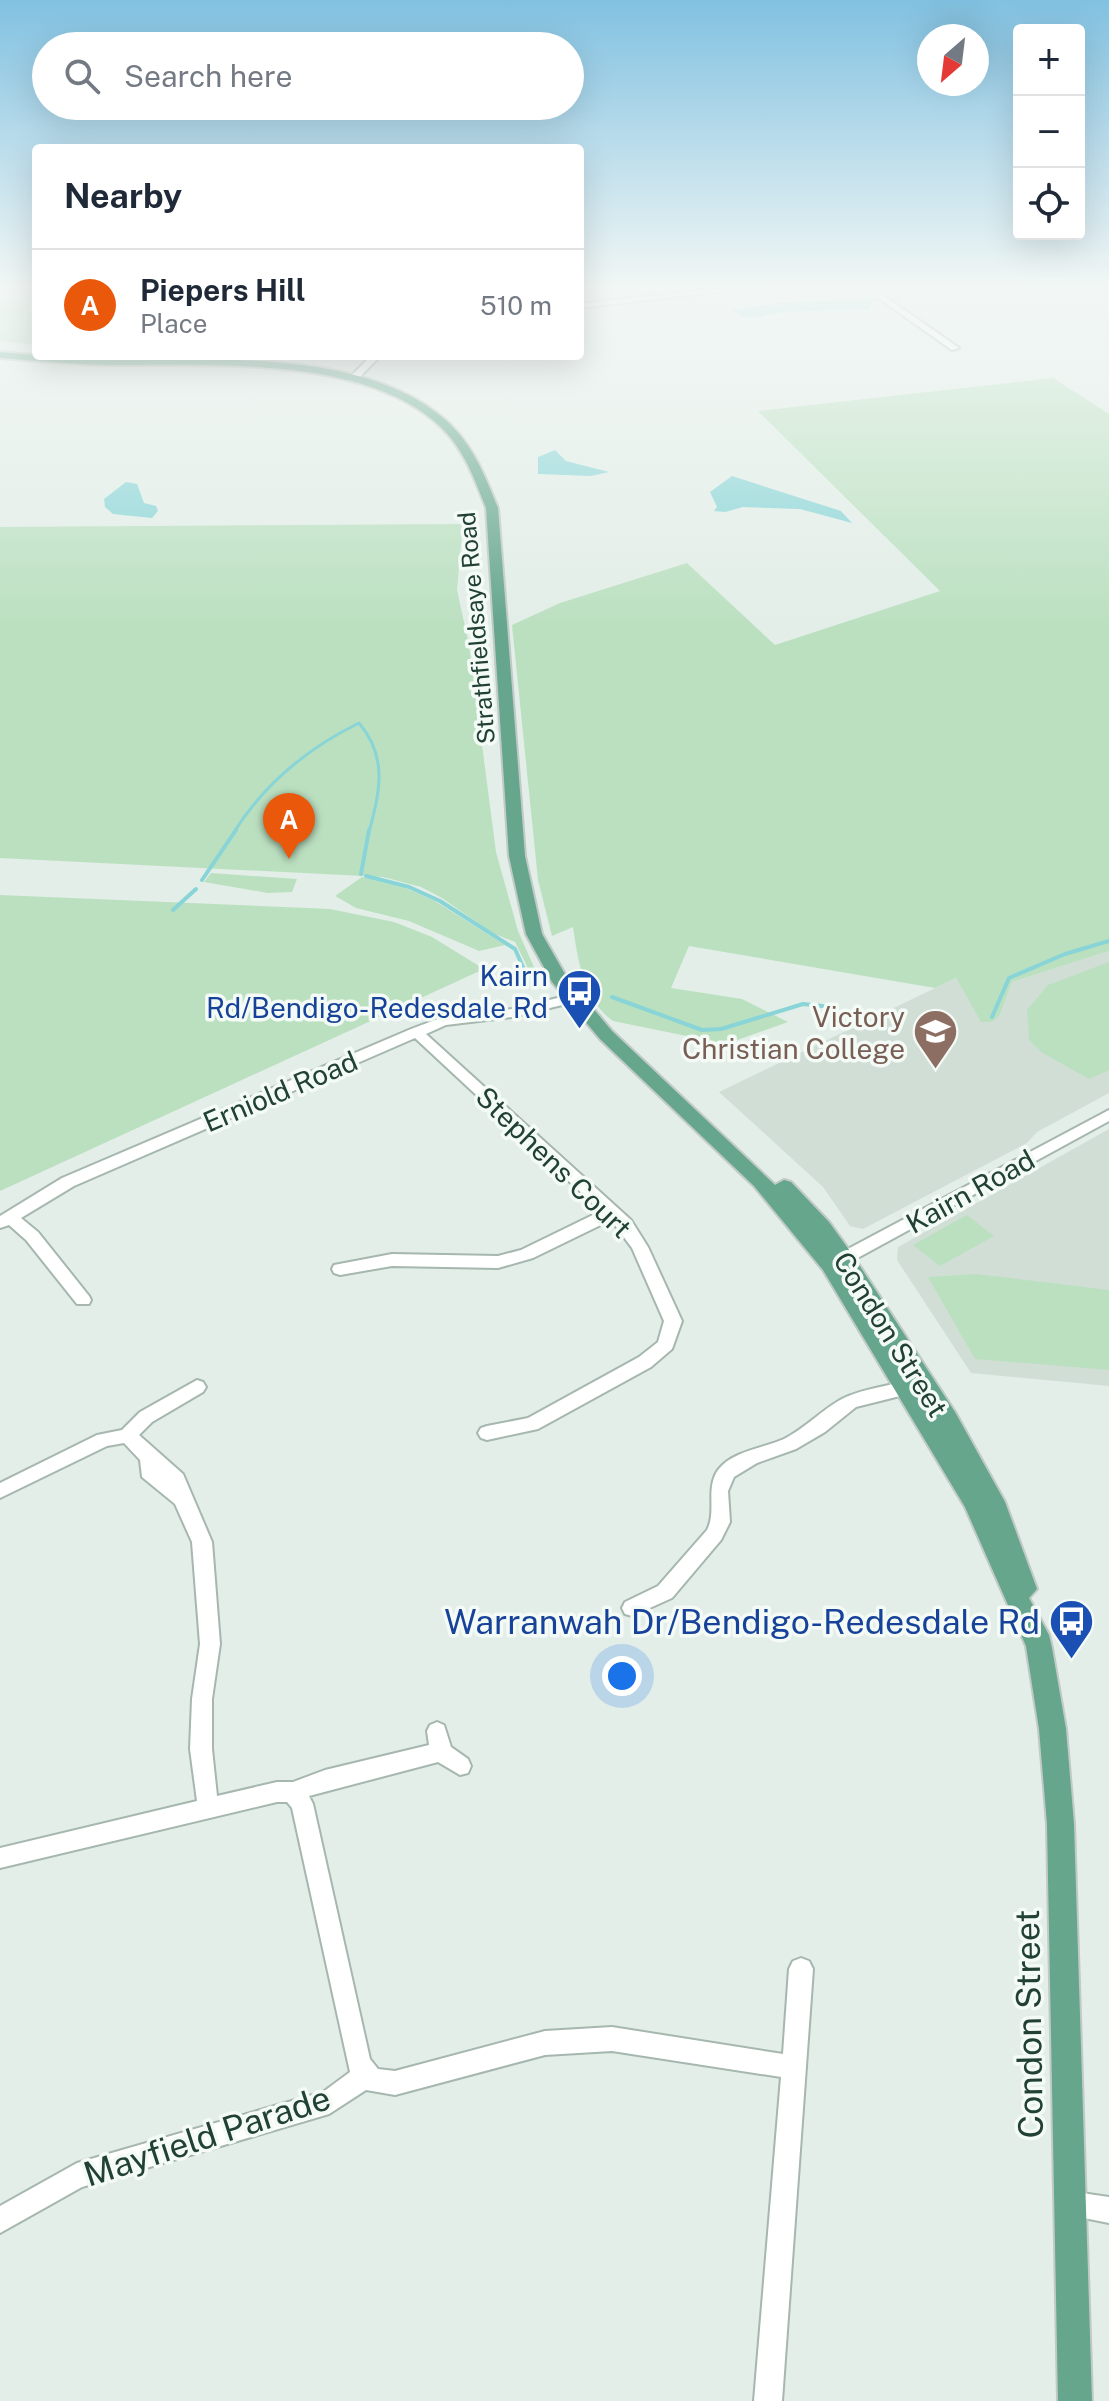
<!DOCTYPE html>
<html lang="en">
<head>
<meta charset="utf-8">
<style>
	:root { --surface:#fff; --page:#f6f6f7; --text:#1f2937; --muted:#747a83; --line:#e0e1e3; --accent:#ea580c }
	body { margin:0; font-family:"Public Sans",sans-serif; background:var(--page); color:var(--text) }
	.controls { position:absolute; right:24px; top:24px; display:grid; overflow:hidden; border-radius:8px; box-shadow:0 8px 32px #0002 }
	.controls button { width:72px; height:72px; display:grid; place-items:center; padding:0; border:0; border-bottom:2px solid var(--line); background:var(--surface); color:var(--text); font:40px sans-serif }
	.compass { position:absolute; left:917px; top:24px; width:72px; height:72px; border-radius:50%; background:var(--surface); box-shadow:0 8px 32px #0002; rotate:208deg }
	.you { position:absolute; left:622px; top:1676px; width:28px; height:28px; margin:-20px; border:6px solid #fff; border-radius:50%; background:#1a73e8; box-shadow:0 0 0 12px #1a73e833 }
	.badge { display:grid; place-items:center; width:52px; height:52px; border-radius:50%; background:var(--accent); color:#fff; font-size:26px; font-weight:700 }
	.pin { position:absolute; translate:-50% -66px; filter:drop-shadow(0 2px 4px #0008) }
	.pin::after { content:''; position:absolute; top:42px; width:28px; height:24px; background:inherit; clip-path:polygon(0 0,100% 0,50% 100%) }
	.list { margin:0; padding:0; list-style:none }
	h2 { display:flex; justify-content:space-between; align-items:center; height:104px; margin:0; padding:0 32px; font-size:34px }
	h2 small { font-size:26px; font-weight:400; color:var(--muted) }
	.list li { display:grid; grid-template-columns:52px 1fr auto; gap:24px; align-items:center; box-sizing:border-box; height:112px; padding:0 32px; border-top:2px solid var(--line) }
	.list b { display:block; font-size:30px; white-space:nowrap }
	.list p { margin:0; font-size:26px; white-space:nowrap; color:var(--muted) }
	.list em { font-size:26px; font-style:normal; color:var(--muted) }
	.icon { flex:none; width:44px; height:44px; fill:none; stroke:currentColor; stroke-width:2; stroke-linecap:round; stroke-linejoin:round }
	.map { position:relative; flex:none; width:1109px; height:2401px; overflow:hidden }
	.search { position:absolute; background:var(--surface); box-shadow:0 8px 32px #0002; left:32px; top:32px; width:552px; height:88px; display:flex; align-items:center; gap:20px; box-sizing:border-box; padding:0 28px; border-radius:44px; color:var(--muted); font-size:30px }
	.panel { position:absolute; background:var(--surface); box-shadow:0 8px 32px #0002; left:32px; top:144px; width:552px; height:216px; border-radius:8px }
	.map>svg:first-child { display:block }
	.built { fill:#d1ded6 }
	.green { fill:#bbe0c0 }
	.water { fill:#88d4d6 }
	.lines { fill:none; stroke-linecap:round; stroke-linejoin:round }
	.stream-far1 { stroke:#88d4d6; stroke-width:3 }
	.stream { stroke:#88d4d6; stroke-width:4 }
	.minor-casing { stroke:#a5b7ae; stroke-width:4 }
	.major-casing { stroke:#c1cac6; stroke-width:4 }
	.minor { fill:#fff; fill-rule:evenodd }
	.major { fill:#65a68d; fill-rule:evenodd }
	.labels { text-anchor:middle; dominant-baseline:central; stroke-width:7; stroke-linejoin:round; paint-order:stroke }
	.far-street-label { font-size:24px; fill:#214134; stroke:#f4faf6 }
	.transit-label { font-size:28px; fill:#164399; stroke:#f4faf6; text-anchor:end }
	.education-label { font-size:28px; fill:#785e54; stroke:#f4faf6; text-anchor:end }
	.street-label { font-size:28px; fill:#214134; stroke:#f4faf6 }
	.near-transit-label { font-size:34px; fill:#164399; stroke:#f4faf6; text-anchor:end }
	.near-street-label { font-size:34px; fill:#214134; stroke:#f4faf6 }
</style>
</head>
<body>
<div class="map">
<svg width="1109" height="2401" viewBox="0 0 1109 2401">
	<rect width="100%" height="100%" fill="#e3eee8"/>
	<!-- built -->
	<path class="built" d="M1109 951V1093L1037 1132 1027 1143 863 1229 850 1226 823 1187 719 1092 956 978 981 1021 1000 1015 1012 982Z
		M1109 1129V1386L971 1373 897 1260 898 1247Z"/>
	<!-- green -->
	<path class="green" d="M0 288H36V345L0 341Z
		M1053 378 1109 414V951L1012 982 1000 1015 992 1022H981L956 978 935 988 689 946 671 988 742 999 788 1022 726 1044 613 1021C583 999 578 960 573 927L552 936 538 880 512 625 560 603 687 563 775 645 940 591 758 411Z
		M463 524 457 590 469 645 496 852 518 931 537 974H531L515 942 492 933 442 898 421 887 383 877 0 858V527Z
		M211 873 297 879 292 892 268 893 204 882Z
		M362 877 408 889 435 901 505 945 479 951 409 921 356 908 335 896Z
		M0 895 330 909 394 922 432 937 484 969 0 1191Z
		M1109 962V1070L1089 1079 1041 1052 1029 1040 1027 1010 1048 985Z
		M967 1215 994 1236 940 1266 913 1245Z
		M976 1274 1109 1290V1370L975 1359 928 1277Z"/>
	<!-- water -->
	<path class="water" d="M875 298 869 309 783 312 755 318 743 317 731 310 779 303Z
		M555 450 566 461 609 472 591 476 538 474V457Z
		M732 476 841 511 852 523 800 509 743 507 725 512 714 511 717 507 710 492Z
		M126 482 137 484 144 503 156 506 158 511 152 518 113 514 105 507 104 499Z"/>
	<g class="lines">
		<!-- stream-far1 -->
		<path class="stream-far1" d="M234 832C265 783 308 748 359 723 388 757 380 791 369 832"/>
		<!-- stream -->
		<path class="stream" d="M361 874 369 830
			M366 876 409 887 440 901 515 949 526 974
			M202 880 236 830
			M173 910 196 889
			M612 997 702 1030 721 1029 803 1004 832 1007
			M992 1017 1009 978 1065 954 1109 941"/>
		<defs>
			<path id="minor" d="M724 288H750L580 308V304Z
				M864 288H873L959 348 952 350Z
				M371 356H380L356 381H350V377Z
				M574 994 581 998 579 1001 512 1017 446 1025 426 1034 631 1220 648 1247 682 1321 672 1349 651 1367 538 1429 487 1440 481 1438 478 1433 481 1428 487 1426 528 1418 639 1357 658 1342 664 1321 632 1248 611 1220 533 1258 498 1268 392 1266 340 1275 334 1273 332 1269 334 1265 392 1254 498 1256 521 1250 601 1211 415 1038 74 1186 21 1218 38 1232 89 1296 91 1300 89 1304H77L26 1240 9 1225 0 1228V1216L62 1178 411 1029 443 1017 512 1009Z
				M1109 1110V1121L841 1267H829L827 1263 829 1259Z
				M197 1380 203 1382 206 1387 203 1392 152 1422 139 1435 183 1474 212 1542 220 1644 212 1699V1749L217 1796 277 1782H293L325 1770 429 1745 427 1731 430 1725 437 1722 444 1725 451 1747 468 1759 471 1766 468 1773 460 1775 438 1762 309 1796 313 1804 370 2059 378 2069 395 2071 545 2031 612 2027 783 2054 789 1969 793 1961 801 1958 809 1961 813 1969 782 2401H754L781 2077 612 2051 545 2055 395 2095 366 2090 329 2114 82 2187 0 2233V2206L77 2163 323 2092 350 2072 292 1808 287 1802H277L0 1868V1848L197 1801 190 1749 192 1699 200 1644 192 1542 175 1504 142 1477 140 1460 124 1443 107 1446 0 1498V1483L97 1435 122 1430 140 1412Z
				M906 1381 912 1383 915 1388 912 1393 856 1407 825 1432 796 1449 757 1463 734 1477 728 1491 730 1522 721 1540 672 1598 632 1616 625 1614 622 1608 625 1602 658 1586 707 1530C717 1511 705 1489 718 1470 732 1451 764 1448 784 1439 806 1428 827 1405 846 1397 864 1389 887 1386 906 1381Z
				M1068 2191 1109 2197V2223L1059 2213 1055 2204 1059 2195Z"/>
			<path id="major" d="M0 352C36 355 72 358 109 359 208 360 360 349 441 416 471 440 484 473 498 508L525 856 542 934 566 976 612 1031 775 1185 784 1180 791 1182 829 1222 852 1254 955 1412 1005 1502 1037 1589 1029 1598 1049 1635 1052 1648 1066 1729 1074 1824 1092 2401H1058L1047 1824 1039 1729 1026 1646 965 1507 823 1270 754 1186 600 1039 552 982 526 934 509 856 486 508C473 475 462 444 434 421 356 355 205 366 109 365 73 364 36 361 0 358Z"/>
		</defs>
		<!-- minor casing -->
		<use href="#minor" class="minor-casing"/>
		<!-- major casing -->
		<use href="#major" class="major-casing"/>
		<!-- minor -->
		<use href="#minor" class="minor"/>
		<!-- major -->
		<use href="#major" class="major"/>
	</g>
	<!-- sky -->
	<linearGradient id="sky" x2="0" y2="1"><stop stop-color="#81c1e1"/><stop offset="0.46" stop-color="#f2f7f5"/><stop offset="1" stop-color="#f2f7f5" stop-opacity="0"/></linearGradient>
	<rect width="1109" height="624" fill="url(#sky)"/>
	<!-- icons -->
	<defs>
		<symbol id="bus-pin" viewBox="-11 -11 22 30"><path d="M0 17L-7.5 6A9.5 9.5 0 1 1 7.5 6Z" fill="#1a4fb4" stroke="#f4faf6"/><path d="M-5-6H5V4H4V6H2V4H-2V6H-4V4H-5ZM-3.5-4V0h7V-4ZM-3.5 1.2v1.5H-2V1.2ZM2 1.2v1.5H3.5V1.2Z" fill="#fff"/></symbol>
		<symbol id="school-pin" viewBox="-11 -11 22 30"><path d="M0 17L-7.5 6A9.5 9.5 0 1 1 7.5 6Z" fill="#8d6e63" stroke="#f4faf6"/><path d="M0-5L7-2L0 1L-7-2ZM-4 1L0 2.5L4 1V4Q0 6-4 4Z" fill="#fff"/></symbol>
	</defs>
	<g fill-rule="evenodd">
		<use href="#bus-pin" x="554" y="966" width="51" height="69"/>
		<use href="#school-pin" x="910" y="1006" width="51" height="69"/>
		<use href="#bus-pin" x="1046" y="1596" width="51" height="69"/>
	</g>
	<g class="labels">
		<!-- far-street labels -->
		<g class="far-street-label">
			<text transform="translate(476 628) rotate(-95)">Strathfieldsaye Road</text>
		</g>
		<!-- transit labels -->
		<g class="transit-label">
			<text x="548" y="975">Kairn<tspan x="548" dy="32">Rd/Bendigo-Redesdale Rd</tspan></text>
		</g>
		<!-- education labels -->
		<g class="education-label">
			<text x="905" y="1016">Victory<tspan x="905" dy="32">Christian College</tspan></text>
		</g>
		<!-- street labels -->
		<g class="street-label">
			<text transform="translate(280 1091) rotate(-23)">Erniold Road</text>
			<text transform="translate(554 1162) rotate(44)">Stephens Court</text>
			<text transform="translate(970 1191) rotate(-29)">Kairn Road</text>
			<text transform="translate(891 1334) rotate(58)">Condon Street</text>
		</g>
		<!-- near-transit labels -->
		<g class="near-transit-label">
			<text x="1040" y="1622">Warranwah Dr/Bendigo-Redesdale Rd</text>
		</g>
		<!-- near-street labels -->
		<g class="near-street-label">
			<text transform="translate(1029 2024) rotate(-91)">Condon Street</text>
			<text transform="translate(207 2136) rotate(-18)">Mayfield Parade</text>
		</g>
	</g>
</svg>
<div class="controls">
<button>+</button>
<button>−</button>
<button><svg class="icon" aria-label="locate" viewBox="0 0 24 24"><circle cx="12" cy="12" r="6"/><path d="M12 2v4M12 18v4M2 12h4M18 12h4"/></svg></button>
</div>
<svg class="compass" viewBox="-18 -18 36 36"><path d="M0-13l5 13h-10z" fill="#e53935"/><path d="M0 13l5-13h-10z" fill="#747a83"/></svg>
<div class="you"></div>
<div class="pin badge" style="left:289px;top:859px">A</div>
<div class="search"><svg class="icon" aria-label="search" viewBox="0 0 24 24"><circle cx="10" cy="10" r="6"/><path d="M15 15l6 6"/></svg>Search here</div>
<section class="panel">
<h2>Nearby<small></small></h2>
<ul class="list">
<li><span class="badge">A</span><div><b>Piepers Hill</b><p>Place</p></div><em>510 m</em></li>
</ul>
</section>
</div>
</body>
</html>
